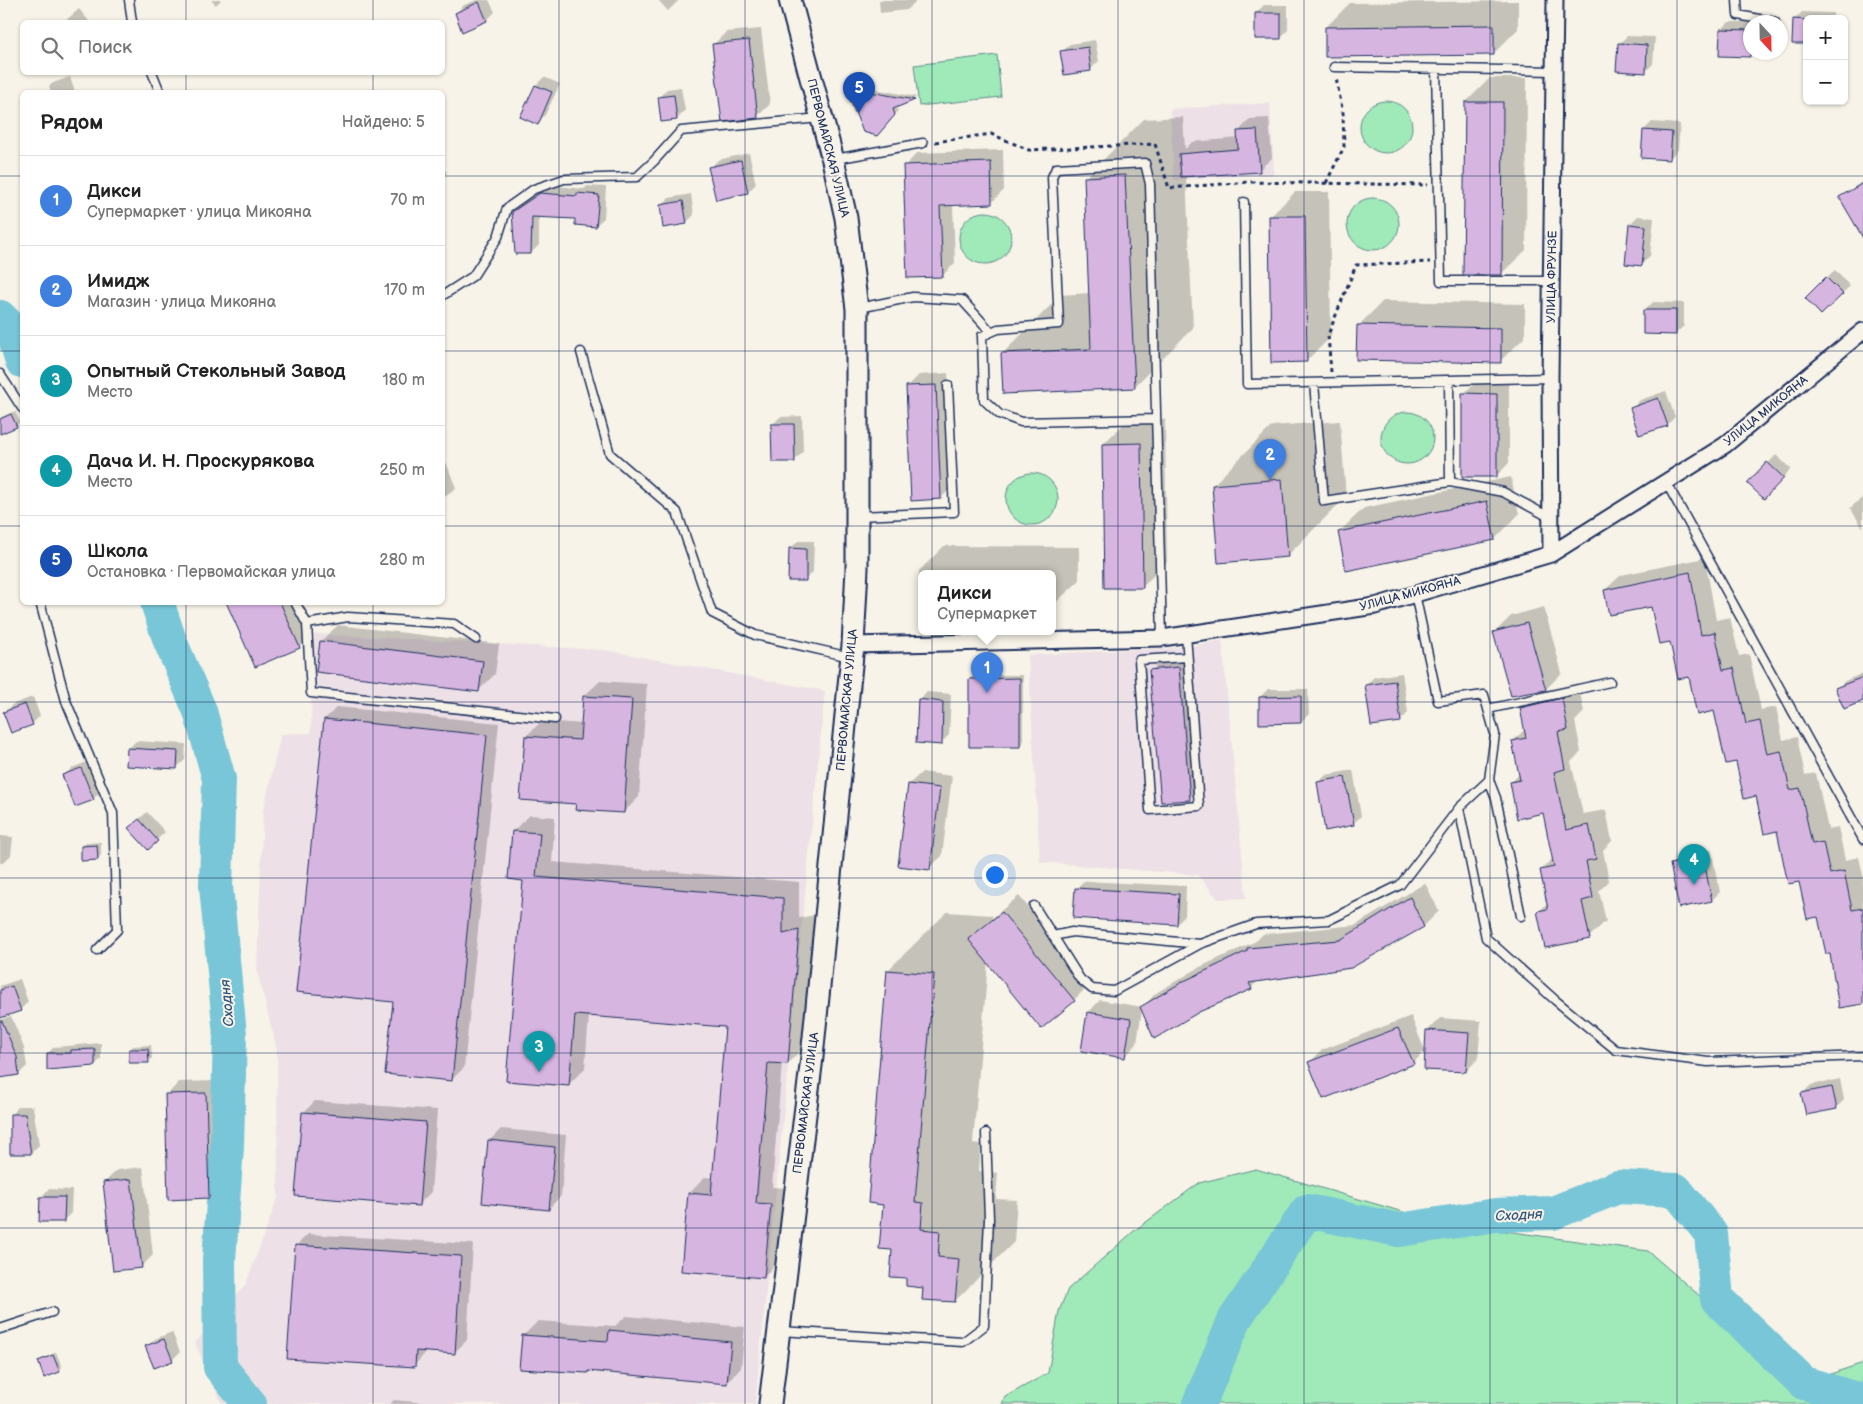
<!DOCTYPE html>
<html lang="ru">
<head>
<meta charset="utf-8">
<style>
	:root { --surface:#fff; --page:#f6f6f6; --text:#222; --muted:#767676; --line:#e0e0e0; --accent:#1f6fb2 }
	body { margin:0; font-family:"Balsamiq Sans",sans-serif; background:var(--page); color:var(--text) }
	.controls { position:absolute; right:15px; top:15px; display:grid; overflow:hidden; border-radius:8px; box-shadow:0 1px 4px #0004 }
	.controls button { width:45px; height:45px; display:grid; place-items:center; padding:0; border:0; border-bottom:1px solid var(--line); background:var(--surface); color:var(--text); font:25px sans-serif }
	.compass { position:absolute; left:1743px; top:15px; width:45px; height:45px; border-radius:50%; background:var(--surface); box-shadow:0 1px 4px #0004; rotate:158deg }
	.you { position:absolute; left:994px; top:874px; width:18px; height:18px; margin:-12px; border:4px solid #fff; border-radius:50%; background:#1a73e8; box-shadow:0 0 0 8px #1a73e833 }
	.badge { display:grid; place-items:center; width:32px; height:32px; border-radius:50%; background:var(--accent); color:#fff; font-size:16px; font-weight:700 }
	.pin { position:absolute; translate:-50% -41px; filter:drop-shadow(0 1px 2px #0008) }
	.pin::after { content:''; position:absolute; top:26px; width:18px; height:15px; background:inherit; clip-path:polygon(0 0,100% 0,50% 100%) }
	.popup { position:absolute; left:918px; top:570px; width:138px; height:65px; box-sizing:border-box; display:grid; place-content:center; border-radius:8px; background:var(--surface); filter:drop-shadow(0 1px 4px #0005); font-size:16px; white-space:nowrap; color:var(--muted) }
	.popup b { font-size:19px; color:var(--text) }
	.popup::after { content:''; position:absolute; left:50%; top:100%; margin-left:-10px; border:10px solid transparent; border-top-color:var(--surface) }
	.list { margin:0; padding:0; list-style:none }
	h2 { display:flex; justify-content:space-between; align-items:center; height:65px; margin:0; padding:0 20px; font-size:21px }
	h2 small { font-size:16px; font-weight:400; color:var(--muted) }
	.list li { display:grid; grid-template-columns:32px 1fr auto; gap:15px; align-items:center; box-sizing:border-box; height:90px; padding:0 20px; border-top:1px solid var(--line) }
	.list b { display:block; font-size:19px; white-space:nowrap }
	.list p { margin:0; font-size:16px; white-space:nowrap; color:var(--muted) }
	.list em { font-size:16px; font-style:normal; color:var(--muted) }
	.icon { flex:none; width:28px; height:28px; fill:none; stroke:currentColor; stroke-width:2; stroke-linecap:round; stroke-linejoin:round }
	.map { position:relative; flex:none; width:1863px; height:1404px; overflow:hidden }
	.search { position:absolute; background:var(--surface); box-shadow:0 1px 4px #0004; left:20px; top:20px; width:425px; height:55px; display:flex; align-items:center; gap:12px; box-sizing:border-box; padding:0 18px; border-radius:8px; color:var(--muted); font-size:19px }
	.panel { position:absolute; background:var(--surface); box-shadow:0 1px 4px #0004; left:20px; top:90px; width:425px; height:515px; border-radius:8px }
	.map>svg:first-child { display:block }
	.built { fill:#ede0e6 }
	.green { fill:#a0e9b8; stroke:#5e8c8b }
	.shadow { fill:#0003 }
	.lines { fill:none; stroke-linecap:round; stroke-linejoin:round }
	.river { stroke:#78c6d7; stroke-width:34 }
	.building { fill:#d7b5e1; stroke:#1b2f5e }
	.service-casing { stroke:#1b2f5e; stroke-width:11 }
	.minor-casing { stroke:#1b2f5e; stroke-width:19 }
	.secondary-casing { stroke:#1b2f5e; stroke-width:25 }
	.path { stroke:#1b2f5e; stroke-width:3; stroke-dasharray:4 4; stroke-linecap:butt }
	.service { stroke:#f7f3e8; stroke-width:8 }
	.minor { stroke:#f7f3e8; stroke-width:15 }
	.secondary { stroke:#f7f3e8; stroke-width:21 }
	.grid { fill:none; stroke:#1b2f5e; stroke-width:1; stroke-opacity:0.55 }
	.labels { text-anchor:middle; dominant-baseline:central; stroke-width:4; stroke-linejoin:round; paint-order:stroke }
	.street-label { font-size:12px; fill:#1b2f5e; stroke:#f7f3e8 }
	.water-label { font-size:14px; font-style:italic; fill:#32557c; stroke:#f7f3e8 }
</style>
</head>
<body>
<div class="map">
<svg width="1863" height="1404" viewBox="0 0 1863 1404">
	<rect width="100%" height="100%" fill="#f7f3e8"/>
	<filter id="ink" filterUnits="userSpaceOnUse"><feTurbulence type="fractalNoise" baseFrequency=".02" numOctaves="2"/><feDisplacementMap in="SourceGraphic" scale="10" xChannelSelector="R" yChannelSelector="G"/><feConvolveMatrix kernelMatrix="1 2 1 2 8 2 1 2 1" color-interpolation-filters="sRGB"/></filter>
	<g filter="url(#ink)">
		<!-- built -->
		<path class="built" d="M1270 103 1274 174 1174 180 1170 109Z
			M315 634 604 650 825 691 755 1404H222L195 1343 246 1284 278 1197 277 1050 257 971 263 812 281 734 311 733 312 671Z
			M1222 640 1246 898 1218 899 1198 875 1040 862 1028 655 1186 647Z"/>
		<!-- green -->
		<path class="green" d="M997 55 1001 97 919 106 914 65Z
			M1360 127a26 26 0 1 1 52 0a26 26 0 1 1-52 0Z
			M1347 224a26 26 0 1 1 52 0a26 26 0 1 1-52 0Z
			M959 238a26 26 0 1 1 52 0a26 26 0 1 1-52 0Z
			M1381 438a26 26 0 1 1 52 0a26 26 0 1 1-52 0Z
			M1006 499a26 26 0 1 1 52 0a26 26 0 1 1-52 0Z
			M1256 1169 1434 1221 1648 1251 1801 1384 1863 1363V1404H1002L1005 1397 1048 1373 1059 1311 1068 1289 1134 1231 1199 1183Z"/>
		<!-- shadow -->
		<path class="shadow" d="M211 0H221L216 5Z
			M477 0H489L495 12 487 20 456 13 464 5Z
			M658 0H679L668 11Z
			M879 0H915V2L907 10 880 13Z
			M1518 1V29L1493 54 1326 27 1350 3Z
			M1264 5H1288V30L1280 38 1256 13Z
			M79 9 89 21 87 22H64Z
			M1802 12 1833 13V19H1807V43L1794 20Z
			M1729 22H1758H1750V52H1761L1758 56 1720 54 1721 30Z
			M761 29 770 104 758 116 714 44 726 32Z
			M1627 36 1655 37 1653 64 1645 72 1619 44Z
			M1095 40 1099 61 1091 69 1062 52 1070 44Z
			M70 77 75 92H51L49 86 53 83Z
			M544 77 560 84 545 115 537 123 522 116 536 85Z
			M1490 78H1527L1526 250 1501 274 1466 102Z
			M681 87 685 111 677 119 659 97 667 89Z
			M864 87 917 97 896 107 898 111 881 130 860 91Z
			M1183 117 1185 149 1192 142 1239 138 1238 132 1250 119 1269 118 1272 158 1259 170 1186 176 1193 328 1134 387 1003 353 1061 295 1090 293 1085 178 1144 119Z
			M1652 122 1680 124 1678 150 1670 158 1644 130Z
			M1003 150 1004 190 992 202 953 204 955 263 942 276 905 166 917 153Z
			M749 153 756 184 748 192 716 199 710 168 718 160Z
			M442 169 447 172 442 180Z
			M1863 181V220L1841 197Z
			M549 185 584 189 587 186 606 187 604 218 595 226 576 218 539 216V245L531 253 513 212 521 204Z
			M1295 192H1329L1331 337 1306 361 1270 217Z
			M691 194 694 215 686 223 661 206 669 198Z
			M1638 216 1654 218 1650 256 1642 264 1630 224Z
			M1835 270 1850 286 1821 314 1806 298Z
			M1383 301 1525 304V337L1500 361 1358 326Z
			M1653 302 1684 303V326L1675 334 1645 310Z
			M948 373 953 486 941 498 907 387 919 375Z
			M1476 382H1509V463L1497 475 1463 394Z
			M1666 391 1675 417 1667 425 1632 408 1640 400Z
			M15 411 20 422 16 426H0L1 417Z
			M802 416 803 452 795 460 772 425 780 417Z
			M1165 419 1167 562 1143 586 1103 444 1128 420Z
			M1340 421 1346 497 1287 556 1213 485 1272 426Z
			M1776 455 1791 469 1764 498 1749 483Z
			M446 462 456 488 442 498V464Z
			M1511 477 1519 514 1495 539 1339 532 1364 508Z
			M1863 497V528L1850 508Z
			M798 541H814L813 572 805 580 790 549Z
			M944 546 1079 547V581L1052 606V574H922V605H919V571Z
			M1705 558 1716 620 1730 617 1739 656 1749 654 1761 710 1776 707 1783 740 1797 737 1805 775 1816 773 1828 829 1838 827 1845 860 1859 857 1863 875V1002L1800 880 1778 830 1737 760 1715 710 1690 675 1652 606 1605 590 1621 575Z
			M228 602H298L312 634 300 646 256 666Z
			M1544 607 1562 673 1545 690 1578 683 1584 712 1575 721 1581 752 1571 762 1583 814 1606 810 1612 841 1603 850 1609 881 1599 891 1606 921 1589 937 1539 912 1548 902 1541 870 1553 858 1544 812 1511 783 1520 773 1513 741 1525 729 1521 708 1539 690 1494 633 1511 616Z
			M338 625 499 644 495 674 479 690 321 641Z
			M1187 660 1198 790 1190 798 1151 671 1159 663Z
			M1402 673 1408 713 1400 721 1366 685 1374 677Z
			M1863 673V700L1837 689 1845 681Z
			M974 675H1023V742L1020 746 970 679Z
			M600 681 647 684 639 797 624 812 577 803 526 736 542 721 583 724 584 696Z
			M1268 689H1308L1309 714 1301 722 1260 697Z
			M927 692 951 694 949 735 941 743 919 700Z
			M33 697 40 716 32 724 5 712 13 704Z
			M337 707 499 723 464 1068 451 1080 394 1001 325 719Z
			M136 741 186 744 185 760 176 768 128 749Z
			M89 761 101 791 93 799 64 776 72 768Z
			M1353 770 1361 816 1353 824 1318 783 1326 775Z
			M922 772 952 776 942 856 929 868 909 784Z
			M147 812 165 832 148 848 138 820Z
			M530 815 555 817 552 862 799 882V918L815 915 804 1047 788 1063H782L772 1187 786 1188 780 1260 764 1277 689 1194 705 1177 714 1178 726 1026 589 1015 585 1068 569 1084 513 831Z
			M0 836 13 837 11 855 3 863H0Z
			M101 842V855L98 859 82 846 86 843Z
			M1711 850 1720 892 1712 900 1671 865 1679 857Z
			M1084 881 1186 886 1185 916 1177 924 1076 889Z
			M1425 883 1439 911 1424 926 1351 966 1259 980 1251 988 1142 1009 1137 1044 1125 1056 1088 1013 1100 1000 1143 1007 1156 993 1200 967 1256 941 1263 934 1356 925Z
			M1019 896 1090 984 1074 1000 988 962 973 1143 981 1144 979 1171 998 1173 996 1199 1017 1200 1014 1242 955 1301 908 1277 893 1249 884 1204 888 970 947 912 992 915V918Z
			M20 979 28 1002 20 1010 0 1016V986Z
			M11 1016 24 1048 27 1066 19 1074 0 1076V1020Z
			M1411 1016 1425 1051 1413 1063 1310 1062 1322 1050Z
			M1440 1018 1481 1021 1478 1059 1466 1071 1428 1030Z
			M101 1043V1059L95 1065 48 1053 54 1047Z
			M151 1045 152 1058 148 1061 130 1050 133 1046Z
			M1840 1079 1844 1100 1836 1108 1803 1093 1811 1085Z
			M217 1081 220 1185 208 1197 167 1095 179 1082Z
			M315 1101 437 1110 431 1192 419 1204 303 1113Z
			M19 1106H33L39 1145 31 1153 11 1115Z
			M501 1129 566 1135 561 1196 548 1209 489 1141Z
			M143 1167 153 1255 141 1267 104 1183 117 1170Z
			M49 1189 72 1190 71 1213 63 1221 41 1197Z
			M308 1234 473 1244 467 1340 454 1353 427 1351 414 1366 296 1246Z
			M626 1316 745 1327 741 1368 726 1383 589 1370 587 1372 523 1336 538 1321 615 1326Z
			M172 1332 180 1352 172 1360 147 1347 155 1339Z
			M56 1352 62 1367 59 1371 39 1361Z
			M394 1400 435 1404H390Z"/>
		<g class="lines">
			<!-- river -->
			<path class="river" d="M0 317 12 329 22 361
				M157 602 170 641 200 711 219 779 216 886 230 1035 227 1146 219 1260 220 1367 250 1404
				M1199 1404 1235 1319 1307 1211 1399 1230 1496 1215 1553 1213 1618 1187 1676 1190 1711 1234 1717 1299 1804 1383 1863 1401"/>
		</g>
		<!-- building -->
		<path class="building" d="M479 2 487 21 462 32 455 13Z
			M1255 13H1281V39H1255Z
			M1793 19 1807 20V44H1792Z
			M1494 25V55L1325 57V27Z
			M1720 29 1750 30V57L1719 56Z
			M749 40 758 118 722 122 712 44Z
			M1618 43 1647 45 1646 73 1616 71Z
			M1088 47 1091 71 1064 75 1060 51Z
			M535 85 552 92 538 125 520 117Z
			M859 90 915 100 893 109 895 115 877 136 863 132 850 100Z
			M674 95 677 120 661 122 658 97Z
			M1465 102H1503L1502 275H1463Z
			M1257 130 1260 172 1181 177 1179 154 1238 149 1237 131Z
			M1643 130 1672 132 1670 160 1641 158Z
			M741 160 748 193 716 200 708 167Z
			M991 162 992 204 940 206 943 277 907 278 903 165Z
			M1125 175 1135 388 1003 394 1001 353 1091 349 1084 177Z
			M1863 183V238L1839 197Z
			M540 193 577 196V193L599 195 596 227 575 225V219L532 217 531 254H515L512 212Z
			M683 201 687 224 663 228 660 205Z
			M1269 216H1305L1307 362 1271 363Z
			M1629 224 1646 226 1642 266 1625 264Z
			M1826 277 1843 294 1821 315 1805 298Z
			M1643 310H1676V335L1643 334Z
			M1357 325 1501 328V363L1356 360Z
			M936 385 941 499 911 501 906 386Z
			M1462 393 1497 394V477H1462Z
			M1658 398 1668 426 1639 435 1630 408Z
			M11 414 17 427 0 434V419Z
			M771 424H794L795 462H772Z
			M1141 443 1143 588H1104L1102 444Z
			M1767 462 1784 478 1764 499 1747 483Z
			M1282 479 1288 557 1218 563 1212 485Z
			M1487 501 1495 540 1346 571 1338 532Z
			M789 548 806 549V581H788Z
			M1690 572 1701 635 1715 632 1723 670 1734 668 1746 724 1760 721 1767 754 1781 751 1790 790 1800 788 1812 844 1823 842 1830 874 1844 871 1852 910 1863 908V1004L1839 1008 1830 954H1826L1818 917 1807 919 1799 882 1788 884 1777 831 1764 834 1756 796 1744 799 1736 762 1726 764 1714 711 1697 715 1689 677 1678 679 1670 642 1659 644 1651 607 1609 615 1604 590Z
			M226 602H280L300 648 255 667Z
			M1527 623 1546 690 1511 696 1493 632Z
			M320 641 483 661 479 692 316 672Z
			M1179 667 1190 800 1161 802 1149 670Z
			M1863 677V701L1844 709 1835 688Z
			M1020 678V747H969V679Z
			M1395 681 1401 722 1371 726 1365 685Z
			M583 696 632 699 624 813 575 810 576 804 520 800 525 736 580 740Z
			M1301 696V723L1259 724V697Z
			M1562 698 1568 730 1558 732 1565 769 1554 772 1566 830 1589 825 1596 859 1586 861 1593 898 1582 901 1590 939 1545 948 1537 911 1548 909 1540 870 1554 867 1543 813 1517 819 1510 782 1520 780 1512 741 1526 738 1520 708Z
			M918 699 943 702 942 745 916 743Z
			M25 704 33 725 11 733 3 712Z
			M324 719 487 735 452 1081 385 1074 393 1002 296 992Z
			M127 748 178 751 177 769 126 766Z
			M81 768 94 800 75 807 62 775Z
			M1345 777 1354 825 1325 831 1317 782Z
			M908 784 940 788 930 870 898 866Z
			M139 819 158 841 148 850 128 828Z
			M512 831 540 833 536 877 783 898V934L799 930 788 1064 768 1063 756 1203 771 1204 764 1278 681 1271 688 1193 711 1195 725 1027 575 1015 569 1086 506 1081 523 881 508 879Z
			M97 845 98 860 81 861V846Z
			M1703 857 1712 901 1679 908 1670 864Z
			M1075 888 1179 894 1177 925 1073 918Z
			M1410 897 1424 927 1351 968 1249 983 1252 989 1199 1012 1154 1039 1140 1007 1184 981 1247 951V948L1340 940Z
			M1002 912 1075 1001 1041 1029 968 939Z
			M887 970 934 974 915 1202 923 1203 921 1229 940 1231 938 1257 959 1259 955 1302 922 1300 923 1288 906 1286V1278L890 1277 892 1250 879 1249 883 1205 868 1203Z
			M12 986 21 1011 0 1018V990Z
			M1087 1012 1131 1019 1125 1058 1081 1051Z
			M0 1021H2L17 1057 19 1075 0 1078Z
			M1398 1028 1414 1064 1323 1099 1308 1062Z
			M1426 1030 1469 1033 1466 1072 1424 1070Z
			M95 1049V1066L47 1070V1053H71V1050Z
			M129 1049H148L149 1063H129Z
			M1832 1087 1837 1109 1806 1115 1801 1093Z
			M206 1093 209 1198 168 1200 165 1094Z
			M302 1112 426 1122 419 1206 295 1196Z
			M10 1114H25L31 1154H10Z
			M488 1140 555 1147 549 1210 482 1203Z
			M131 1179 142 1268 113 1271 103 1182Z
			M40 1197H65L64 1222H39Z
			M295 1245 461 1256 455 1354 416 1351 415 1367 287 1359Z
			M609 1330 731 1342 727 1384 588 1371V1373L519 1369 522 1335 608 1341Z
			M164 1339 173 1361 154 1368 145 1346Z
			M53 1355 60 1372 44 1378 38 1361Z"/>
		<g class="lines">
			<defs>
				<path id="service" d="M129 0 132 22
					M1737 0 1738 15 1775 22
					M1334 67 1554 71
					M1436 69 1441 281H1552
					M152 72 160 92
					M835 159 923 143
					M1244 202 1247 384 1550 378
					M442 296 473 276 498 237 507 208 534 189 564 179 637 177 654 161 681 131 820 118
					M859 308 913 297 962 300 991 332
					M581 352 610 454 677 512 712 613 755 635 850 657
					M0 374 22 408
					M1314 383 1324 501 1450 482 1449 380
					M1156 419 1021 422 999 414 984 400 982 336 998 329 1059 324 1052 177 1056 168 1145 163 1150 184 1162 638
					M1450 482 1503 492 1551 518
					M1666 482 1863 839
					M859 516 954 512 948 385
					M40 602 66 701 113 813 117 930 97 950
					M295 602 307 624 348 617 454 624 476 639
					M307 624 311 693 555 719
					M1186 635 1199 806 1150 810 1139 660 1187 657
					M1488 709 1610 682
					M1489 780 1496 798 1521 916
					M1459 808 1486 938 1555 1000 1616 1050 1708 1062 1863 1056
					M1034 906 1053 936
					M1200 944 1114 991 1092 989 1080 979 1053 936 1072 932 1200 944 1256 924 1329 920 1400 885 1459 808 1489 780 1495 734 1484 695 1438 701 1415 594
					M0 1329 52 1312
					M780 1331 963 1342 984 1326 989 1219 986 1133"/>
				<path id="minor" d="M1551 554 1550 378 1555 0
					M853 645 1162 638 1375 606 1551 554 1725 445 1863 331"/>
				<path id="secondary" d="M770 1404 812 1057 853 645 857 568V309L846 218 833 160 790 0"/>
			</defs>
			<!-- service casing -->
			<use href="#service" class="service-casing"/>
			<!-- minor casing -->
			<use href="#minor" class="minor-casing"/>
			<!-- secondary casing -->
			<use href="#secondary" class="secondary-casing"/>
			<!-- path -->
			<path class="path" d="M935 142 991 134 1029 150 1155 144 1169 188 1251 182 1428 185
				M1326 183 1344 147 1343 113 1336 78
				M1331 372 1328 335 1356 265 1430 262"/>
			<!-- service -->
			<use href="#service" class="service"/>
			<!-- minor -->
			<use href="#minor" class="minor"/>
			<!-- secondary -->
			<use href="#secondary" class="secondary"/>
		</g>
	</g>
	<!-- grid -->
	<path class="grid" d="M186 0V22M373 0V22M559 0V1404M745 0V1404M932 0V1404M1118 0V1404M1304 0V1404M1490 0V1404M1677 0V1404M186 72V92M373 72V92M0 176H22M442 176H1863M0 351H22M442 351H1863M0 526H22M442 526H1863M186 602V1404M373 602V1404M0 702H1863M0 878H1863M0 1053H1863M0 1228H1863"/>
	<g class="labels">
		<!-- street labels -->
		<g class="street-label">
			<text transform="translate(828 148) rotate(76)">ПЕРВОМАЙСКАЯ УЛИЦА</text>
			<text transform="translate(1552 277) rotate(-89)">УЛИЦА ФРУНЗЕ</text>
			<text transform="translate(1766 411) rotate(-39)">УЛИЦА МИКОЯНА</text>
			<text transform="translate(1410 594) rotate(-15)">УЛИЦА МИКОЯНА</text>
			<text transform="translate(847 700) rotate(-85)">ПЕРВОМАЙСКАЯ УЛИЦА</text>
			<text transform="translate(806 1103) rotate(-83)">ПЕРВОМАЙСКАЯ УЛИЦА</text>
		</g>
		<!-- water labels -->
		<g class="water-label">
			<text transform="translate(227 1003) rotate(-95)">Сходня</text>
			<text transform="translate(1519 1215) rotate(-3)">Сходня</text>
		</g>
	</g>
</svg>
<div class="controls">
<button>+</button>
<button>−</button>
</div>
<svg class="compass" viewBox="-18 -18 36 36"><path d="M0-13l5 13h-10z" fill="#e53935"/><path d="M0 13l5-13h-10z" fill="#767676"/></svg>
<div class="you"></div>
<div class="pin badge" style="left:987px;top:693px;background:#3f7fe0">1</div>
<div class="popup"><b>Дикси</b>Супермаркет</div>
<div class="pin badge" style="left:1270px;top:480px;background:#3f7fe0">2</div>
<div class="pin badge" style="left:539px;top:1072px;background:#0f9aa8">3</div>
<div class="pin badge" style="left:1694px;top:885px;background:#0f9aa8">4</div>
<div class="pin badge" style="left:859px;top:113px;background:#1a4fb4">5</div>
<div class="search"><svg class="icon" aria-label="search" viewBox="0 0 24 24"><circle cx="10" cy="10" r="6"/><path d="M15 15l6 6"/></svg>Поиск</div>
<section class="panel">
<h2>Рядом<small>Найдено: 5</small></h2>
<ul class="list">
<li><span class="badge" style="background:#3f7fe0">1</span><div><b>Дикси</b><p>Супермаркет · улица Микояна</p></div><em>70 m</em></li>
<li><span class="badge" style="background:#3f7fe0">2</span><div><b>Имидж</b><p>Магазин · улица Микояна</p></div><em>170 m</em></li>
<li><span class="badge" style="background:#0f9aa8">3</span><div><b>Опытный Стекольный Завод</b><p>Место</p></div><em>180 m</em></li>
<li><span class="badge" style="background:#0f9aa8">4</span><div><b>Дача И. Н. Проскурякова</b><p>Место</p></div><em>250 m</em></li>
<li><span class="badge" style="background:#1a4fb4">5</span><div><b>Школа</b><p>Остановка · Первомайская улица</p></div><em>280 m</em></li>
</ul>
</section>
</div>
</body>
</html>
